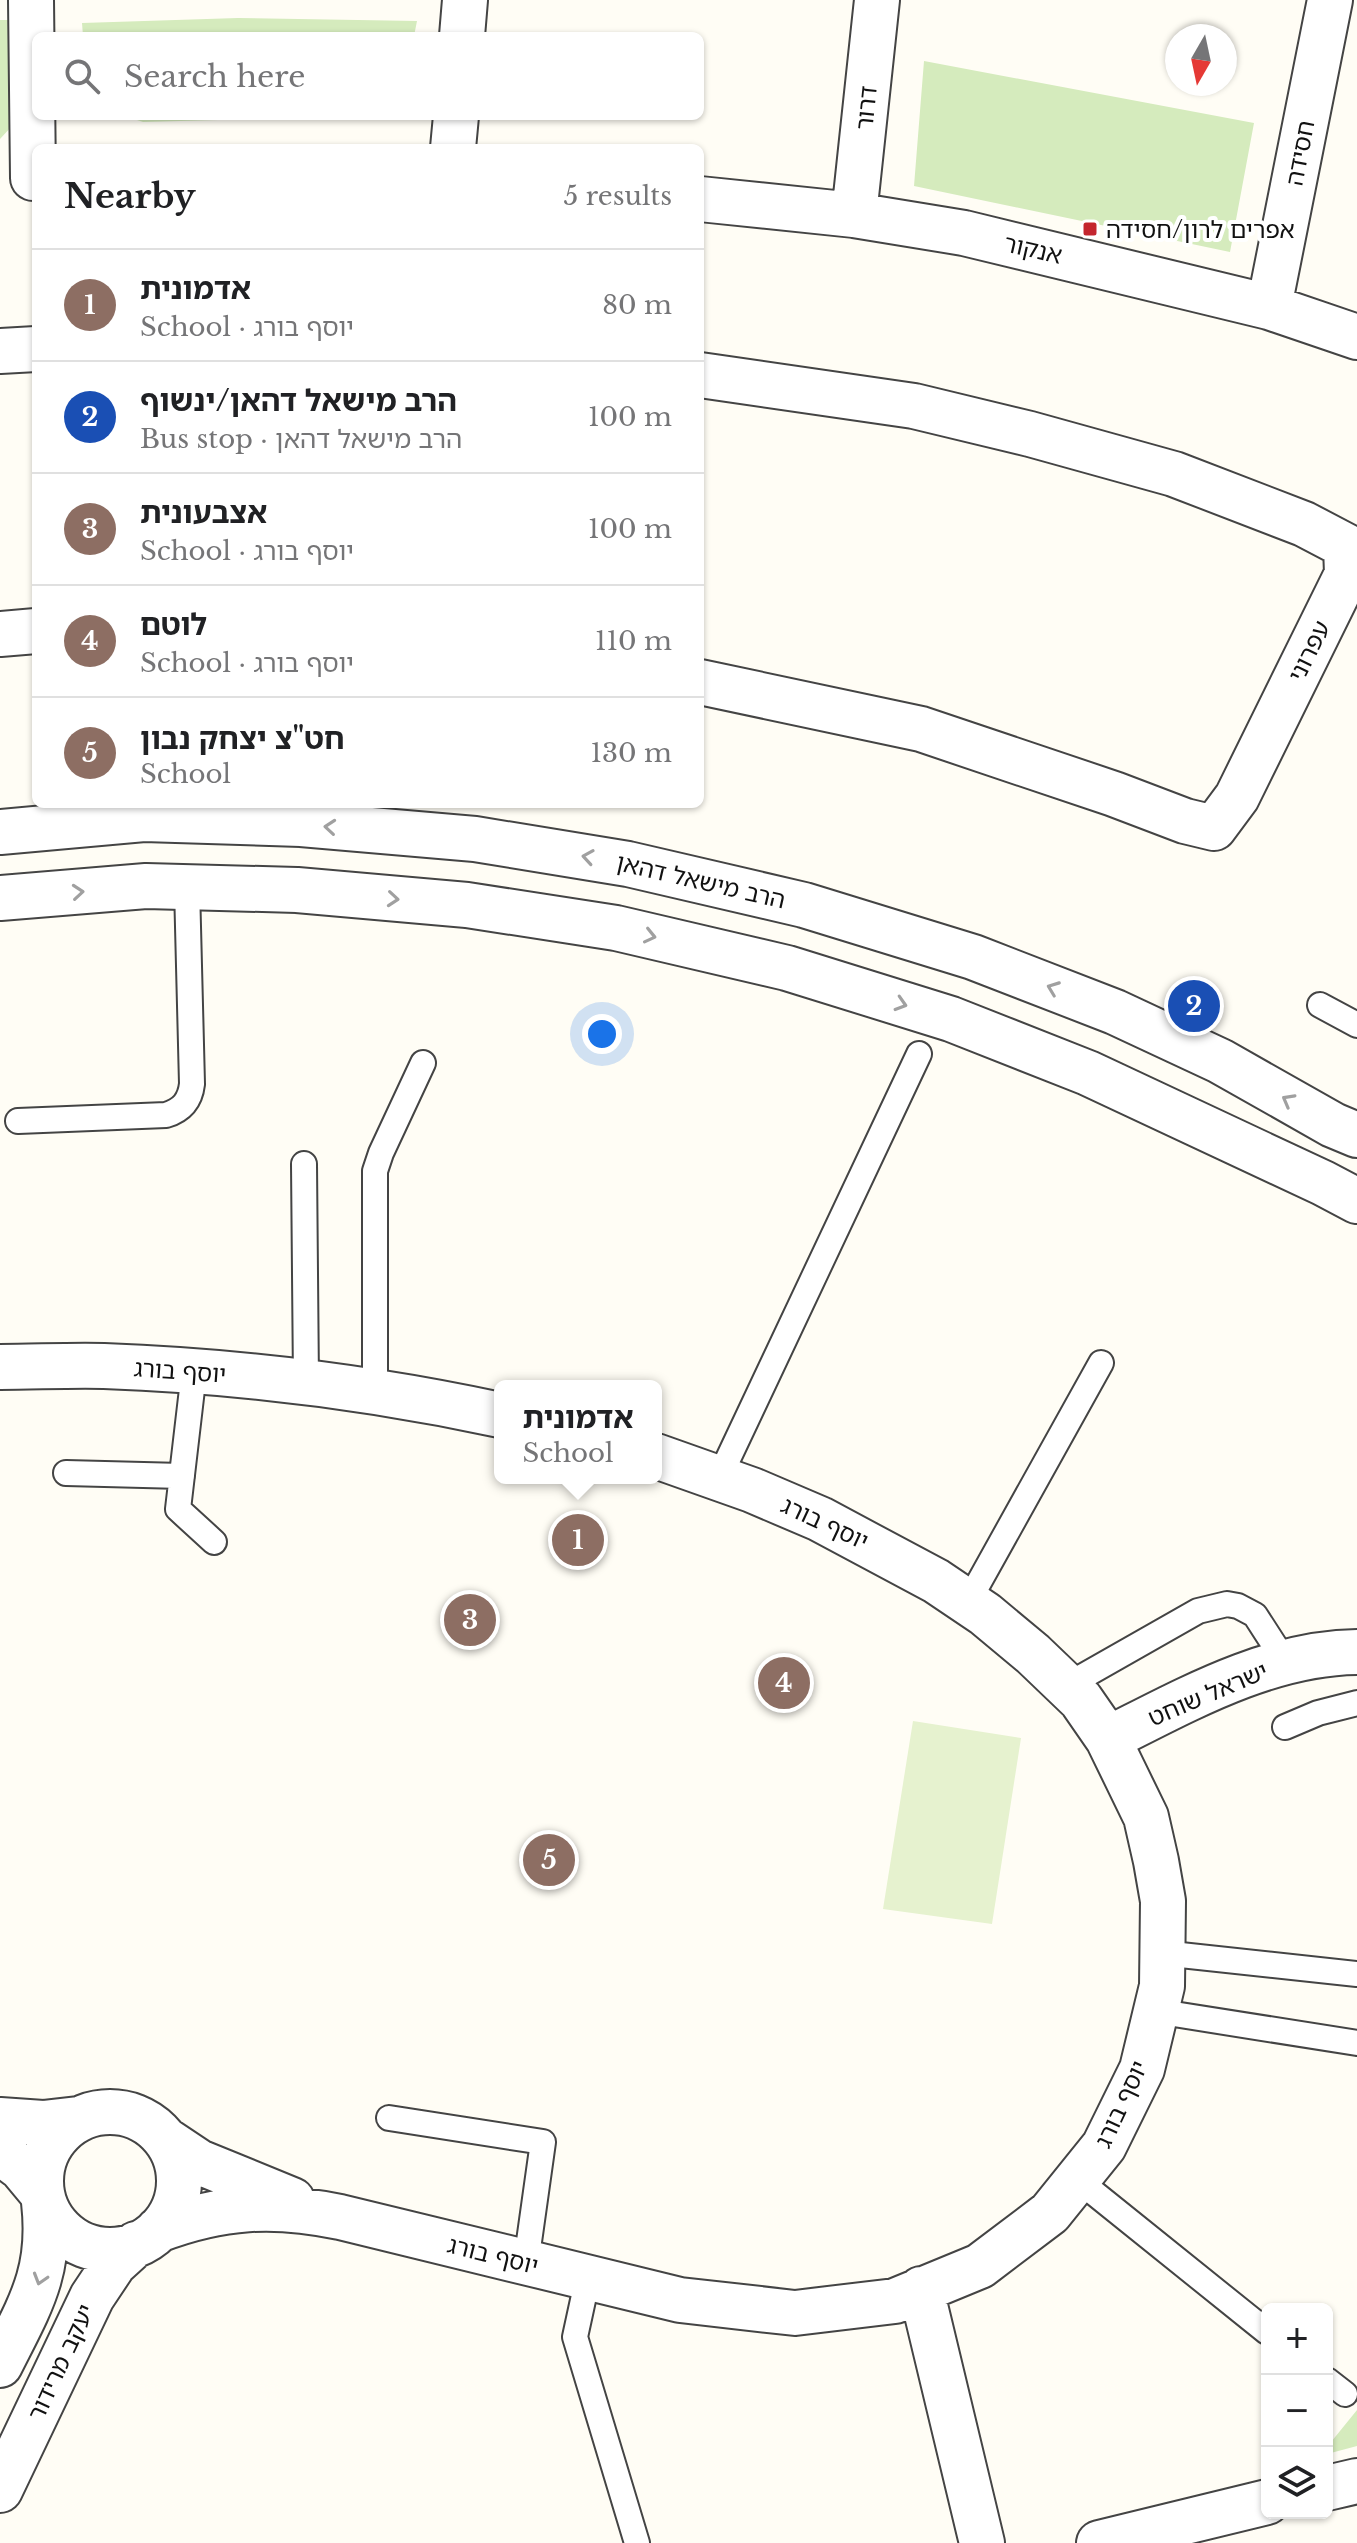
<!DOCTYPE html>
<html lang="en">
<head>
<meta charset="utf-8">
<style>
	:root { --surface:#fff; --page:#f6f6f6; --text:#202124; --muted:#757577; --line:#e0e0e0; --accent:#0f766e }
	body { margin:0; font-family:"Libre Baskerville","Noto Sans Hebrew",serif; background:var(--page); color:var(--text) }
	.controls { position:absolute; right:24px; bottom:24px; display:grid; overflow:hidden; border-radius:12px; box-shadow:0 2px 6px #0004 }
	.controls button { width:72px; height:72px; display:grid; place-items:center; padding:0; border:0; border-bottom:2px solid var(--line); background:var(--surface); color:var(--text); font:40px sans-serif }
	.compass { position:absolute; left:1165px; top:24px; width:72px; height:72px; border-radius:50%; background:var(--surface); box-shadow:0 2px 6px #0004; rotate:189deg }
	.you { position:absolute; left:602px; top:1034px; width:28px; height:28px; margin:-20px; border:6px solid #fff; border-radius:50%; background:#1a73e8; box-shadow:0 0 0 12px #1a73e833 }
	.badge { display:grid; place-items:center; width:52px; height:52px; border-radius:50%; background:var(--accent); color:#fff; font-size:26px; font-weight:700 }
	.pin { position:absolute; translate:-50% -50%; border:4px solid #fff; box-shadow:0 2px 8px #0006 }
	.popup { position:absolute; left:494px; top:1380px; width:168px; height:104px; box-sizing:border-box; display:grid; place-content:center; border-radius:12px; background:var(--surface); filter:drop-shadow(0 2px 6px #0005); font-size:26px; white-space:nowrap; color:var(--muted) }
	.popup b { font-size:30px; color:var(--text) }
	.popup::after { content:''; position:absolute; left:50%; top:100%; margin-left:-16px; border:16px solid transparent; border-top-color:var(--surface) }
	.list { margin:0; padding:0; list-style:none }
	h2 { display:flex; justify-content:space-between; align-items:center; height:104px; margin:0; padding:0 32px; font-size:34px }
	h2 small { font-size:26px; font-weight:400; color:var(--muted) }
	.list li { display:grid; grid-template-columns:52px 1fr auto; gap:24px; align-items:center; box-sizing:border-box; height:112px; padding:0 32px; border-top:2px solid var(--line) }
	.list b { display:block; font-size:30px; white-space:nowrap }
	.list p { margin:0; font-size:26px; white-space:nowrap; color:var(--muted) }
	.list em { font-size:26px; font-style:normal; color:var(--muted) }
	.icon { flex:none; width:44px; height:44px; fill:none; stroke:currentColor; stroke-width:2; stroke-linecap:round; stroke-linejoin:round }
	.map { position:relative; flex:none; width:1357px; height:2543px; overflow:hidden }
	.search { position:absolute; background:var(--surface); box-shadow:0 2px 6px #0004; left:32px; top:32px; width:672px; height:88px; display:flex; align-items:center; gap:20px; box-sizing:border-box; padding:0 28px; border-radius:12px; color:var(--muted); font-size:30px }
	.panel { position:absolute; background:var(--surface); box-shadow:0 2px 6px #0004; left:32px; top:144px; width:672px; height:664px; border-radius:12px }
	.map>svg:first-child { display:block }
	.green { fill:#d5ebbd }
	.pitch { fill:#e6f2cf }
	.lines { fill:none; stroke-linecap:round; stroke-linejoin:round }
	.service-casing { stroke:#444; stroke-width:28 }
	.minor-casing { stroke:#444; stroke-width:48 }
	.tertiary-casing { stroke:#444; stroke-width:48 }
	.service { stroke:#fff; stroke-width:24 }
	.minor { stroke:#fff; stroke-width:44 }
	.tertiary { stroke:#fff; stroke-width:44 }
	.oneway { stroke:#a0a0a0 }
	.poi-dot { fill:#c4262e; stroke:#fff; stroke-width:3 }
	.labels { text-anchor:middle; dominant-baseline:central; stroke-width:8; stroke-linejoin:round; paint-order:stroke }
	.street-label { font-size:24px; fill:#111; stroke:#fff }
	.poi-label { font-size:24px; fill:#111; stroke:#fff; text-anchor:start }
</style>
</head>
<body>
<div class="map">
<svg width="1357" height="2543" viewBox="0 0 1357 2543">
	<rect width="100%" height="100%" fill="#fffdf5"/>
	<!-- green -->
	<path class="green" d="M238 18 417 21 414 36H83L82 23Z
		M0 20H8L12 126 0 139Z
		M924 61 1254 123 1230 252 914 186Z
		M125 116H374L143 122Z
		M1357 2410V2446L1327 2454V2447Z"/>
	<!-- pitch -->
	<path class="pitch" d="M913 1721 1021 1738 992 1924 883 1909Z"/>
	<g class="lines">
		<defs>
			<path id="service" d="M1320 1005 1357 1025
				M18 1121 166 1115C182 1110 190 1101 192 1084L187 887
				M304 1164 306 1383
				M194 1372 178 1509 214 1542
				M375 1392V1171L381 1153 423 1063
				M66 1473 182 1476
				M719 1478 919 1054
				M968 1602 1101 1363
				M1066 1686 1198 1611 1227 1604 1238 1606 1255 1615 1286 1663
				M1285 1727 1318 1713 1357 1703
				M1162 1953 1357 1974
				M1155 2011 1357 2043
				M389 2118 543 2142 526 2263
				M1078 2180 1267 2332
				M588 2277 575 2337 637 2543
				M1327 2380 1345 2394"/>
			<path id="minor" d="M31 0 33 178
				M462 36 465 0
				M453 148 456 116
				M700 199 854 215 964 233 1269 307 1357 337
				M854 215 877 0
				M1269 307 1330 0
				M0 351 36 349
				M700 375 914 406 1030 434 1174 474 1304 524 1346 546 1347 574 1237 797 1214 828 1185 821 1114 794 921 729 700 682
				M0 634 36 631
				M0 1367C35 1367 70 1365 104 1366 237 1371 370 1387 500 1415
				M1108 1739C1186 1700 1268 1653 1357 1652
				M41 2181a69 69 0 1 1 138 0a69 69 0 1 1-138 0Z
				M0 2120 43 2123 78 2119
				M166 2140 199 2162 292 2200
				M0 2152 21 2168 41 2192
				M158 2230C221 2206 274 2203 340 2217L680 2300 795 2313 895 2301 980 2266 1050 2213 1104 2146 1142 2069 1162 1986 1163 1901 1156 1861 1146 1817 1108 1739 1081 1700 1033 1654 985 1614 936 1581 820 1519 752 1490 656 1456
				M921 2289 982 2543
				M0 2365C30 2305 52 2272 44 2202
				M1327 2488 1357 2481
				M0 2490 92 2297 114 2264 136 2244
				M1099 2543 1267 2502"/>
			<path id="tertiary" d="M0 832 144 819 301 824 475 839 628 864 804 905 973 957 1115 1012 1220 1061 1333 1125 1357 1135
				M0 898 146 886 297 890 467 905 616 928 787 968 951 1019 1088 1073 1323 1183 1357 1201"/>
		</defs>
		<!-- service casing -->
		<use href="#service" class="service-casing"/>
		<!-- minor casing -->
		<use href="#minor" class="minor-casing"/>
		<!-- tertiary casing -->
		<use href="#tertiary" class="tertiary-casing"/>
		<!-- service -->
		<use href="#service" class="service"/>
		<!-- minor -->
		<use href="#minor" class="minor"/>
		<!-- tertiary -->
		<use href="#tertiary" class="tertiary"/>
	</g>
	<!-- one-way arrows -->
	<defs><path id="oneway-chevron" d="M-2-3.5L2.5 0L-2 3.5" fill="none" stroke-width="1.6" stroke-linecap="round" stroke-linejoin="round" transform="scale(2)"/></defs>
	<g class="oneway">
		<use href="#oneway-chevron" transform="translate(330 827) rotate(-175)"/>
		<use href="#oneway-chevron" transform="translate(588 857) rotate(-171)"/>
		<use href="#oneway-chevron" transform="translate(78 892) rotate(-5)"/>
		<use href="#oneway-chevron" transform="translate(393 899) rotate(5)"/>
		<use href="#oneway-chevron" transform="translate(650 936) rotate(13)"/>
		<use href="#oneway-chevron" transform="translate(1053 988) rotate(-159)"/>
		<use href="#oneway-chevron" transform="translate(901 1004) rotate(17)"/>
		<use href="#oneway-chevron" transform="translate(1288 1100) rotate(-151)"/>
		<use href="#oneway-chevron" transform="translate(40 2279) rotate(107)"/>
	</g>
	<!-- markers -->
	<rect class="poi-dot" x="1082" y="221" width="16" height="16" rx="4"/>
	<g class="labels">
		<!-- street labels -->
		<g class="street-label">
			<text transform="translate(866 108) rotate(-84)">דרור</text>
			<text transform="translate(1300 153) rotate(-79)">חסידה</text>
			<text transform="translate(1033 249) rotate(13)">אנקור</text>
			<text transform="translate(1309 651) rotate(-64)">עפרוני</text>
			<text transform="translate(701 881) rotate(13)">הרב מישאל דהאן</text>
			<text transform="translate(180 1371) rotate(4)">יוסף בורג</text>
			<text transform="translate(825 1523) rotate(25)">יוסף בורג</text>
			<text transform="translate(1208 1694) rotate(-23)">ישראל שוחט</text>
			<text transform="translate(1121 2104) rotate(-65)">יוסף בורג</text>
			<text transform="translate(493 2255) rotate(14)">יוסף בורג</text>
			<text transform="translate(61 2362) rotate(-65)">יעקב מרידור</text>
		</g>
		<!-- poi labels -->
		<g class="poi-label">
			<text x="1106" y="229">אפרים לרון/חסידה</text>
		</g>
	</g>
</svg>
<div class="controls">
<button>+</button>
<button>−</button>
<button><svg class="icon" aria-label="layers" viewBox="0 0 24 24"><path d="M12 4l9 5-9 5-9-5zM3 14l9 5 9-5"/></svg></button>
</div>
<svg class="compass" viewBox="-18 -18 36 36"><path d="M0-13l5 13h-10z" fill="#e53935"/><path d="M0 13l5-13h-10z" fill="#757577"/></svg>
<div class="you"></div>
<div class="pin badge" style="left:578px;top:1540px;background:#8d6e63">1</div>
<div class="popup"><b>אדמונית</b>School</div>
<div class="pin badge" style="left:1194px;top:1006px;background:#1a4fb4">2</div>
<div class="pin badge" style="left:470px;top:1620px;background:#8d6e63">3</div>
<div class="pin badge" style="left:784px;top:1683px;background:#8d6e63">4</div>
<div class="pin badge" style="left:549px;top:1860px;background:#8d6e63">5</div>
<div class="search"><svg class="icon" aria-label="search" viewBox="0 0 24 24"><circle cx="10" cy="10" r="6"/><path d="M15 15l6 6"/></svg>Search here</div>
<section class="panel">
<h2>Nearby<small>5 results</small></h2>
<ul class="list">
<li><span class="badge" style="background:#8d6e63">1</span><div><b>אדמונית</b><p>School · יוסף בורג</p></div><em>80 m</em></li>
<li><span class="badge" style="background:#1a4fb4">2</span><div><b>הרב מישאל דהאן/ינשוף</b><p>Bus stop · הרב מישאל דהאן</p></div><em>100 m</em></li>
<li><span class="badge" style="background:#8d6e63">3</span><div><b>אצבעונית</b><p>School · יוסף בורג</p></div><em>100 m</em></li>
<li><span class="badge" style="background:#8d6e63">4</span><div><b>לוטם</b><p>School · יוסף בורג</p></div><em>110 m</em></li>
<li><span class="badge" style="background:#8d6e63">5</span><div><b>חט&quot;צ יצחק נבון</b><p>School</p></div><em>130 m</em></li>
</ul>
</section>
</div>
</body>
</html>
